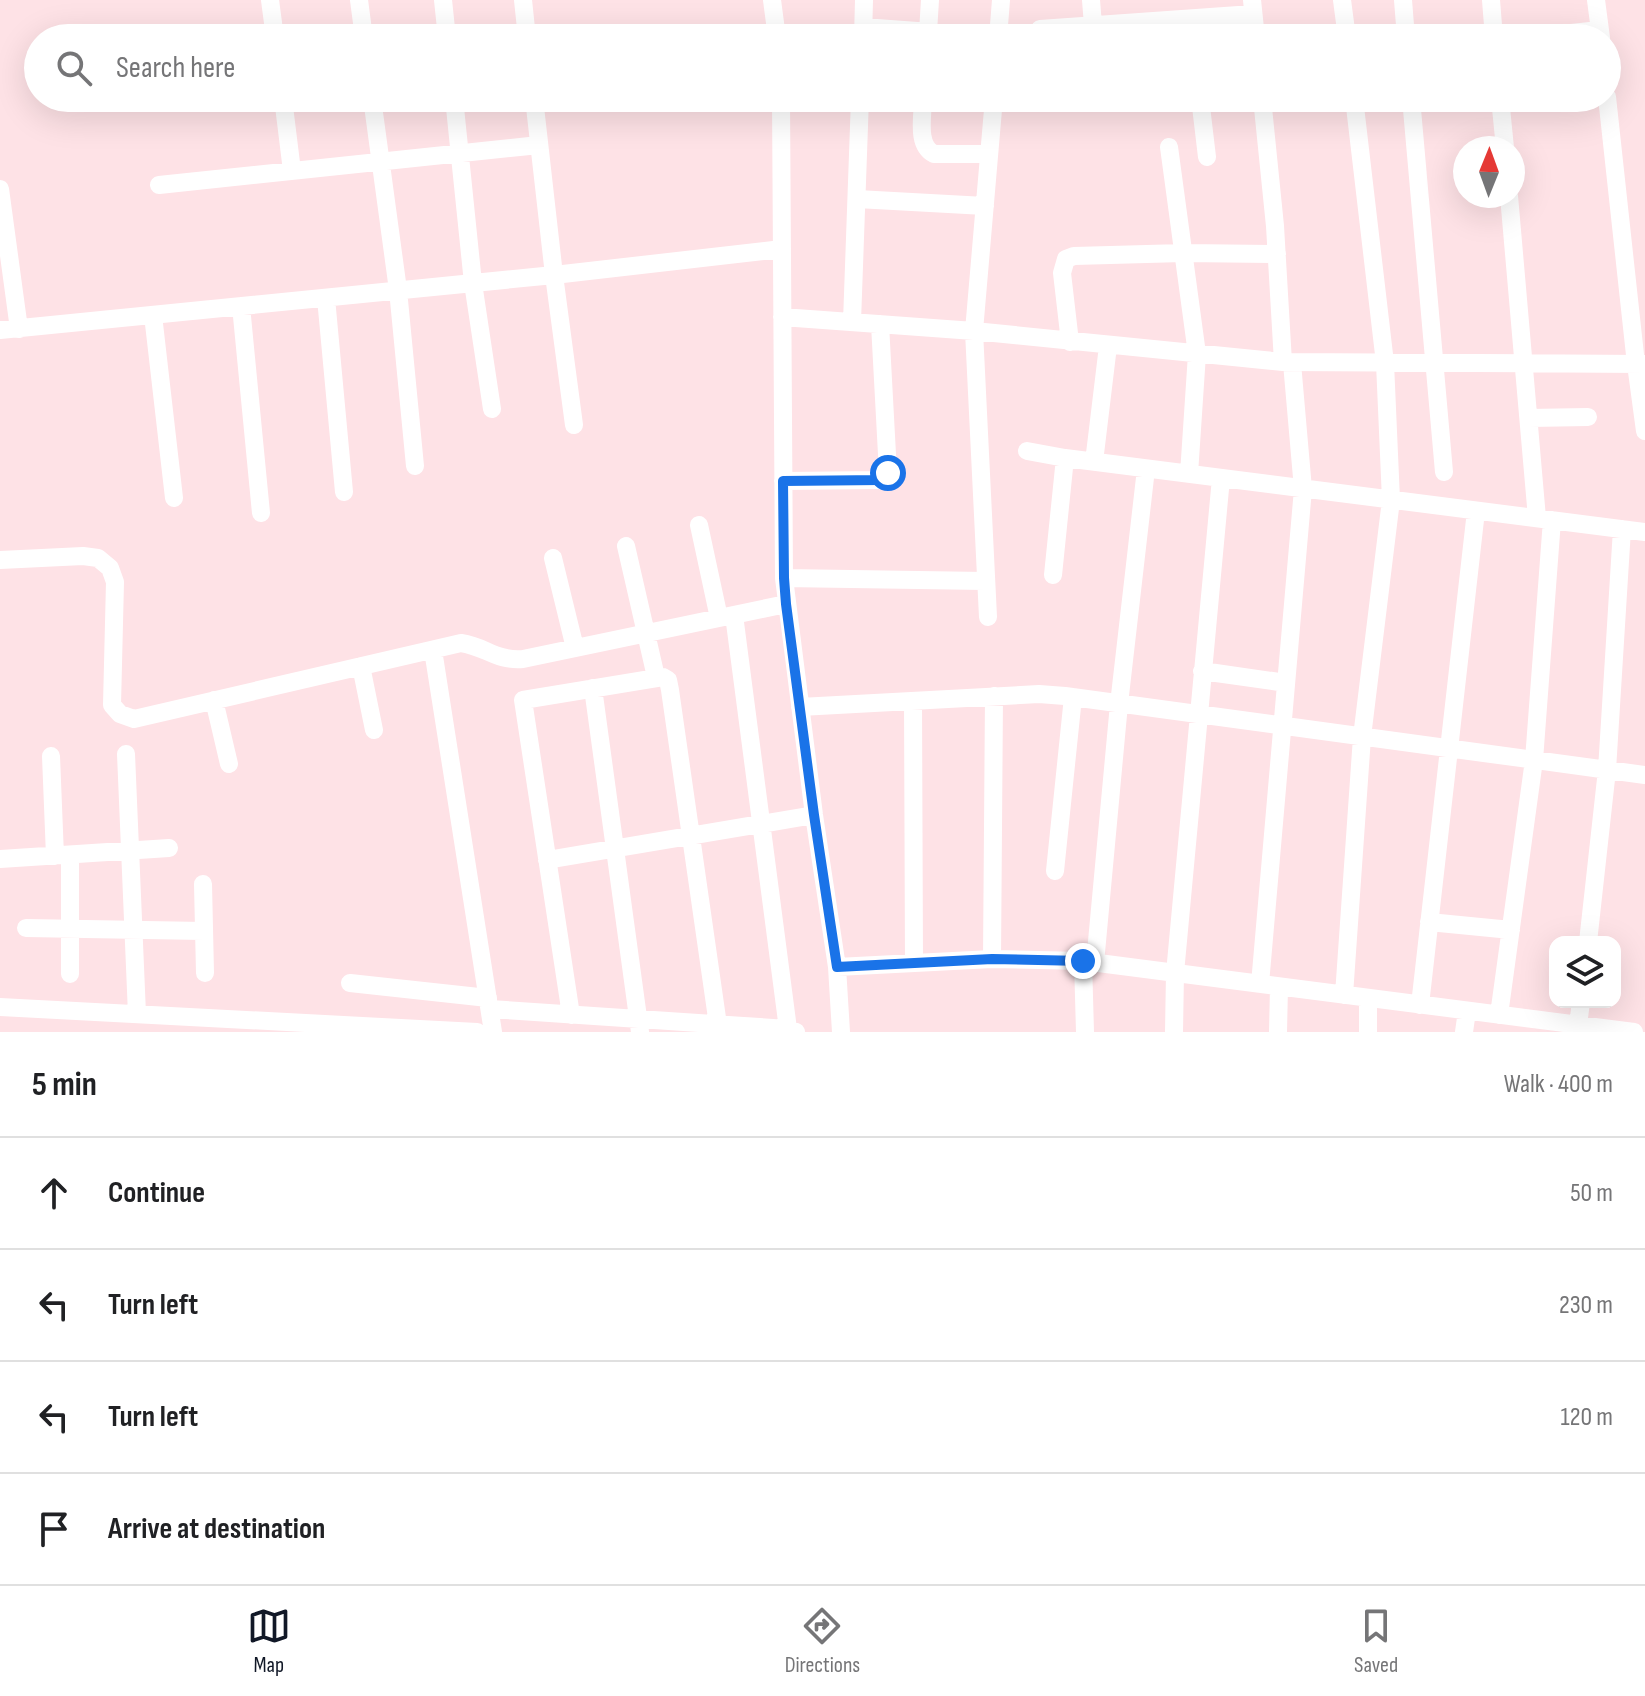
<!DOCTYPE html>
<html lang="en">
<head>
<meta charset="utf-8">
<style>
	:root { --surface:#fff; --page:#f6f6f6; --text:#202124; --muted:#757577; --line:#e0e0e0; --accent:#111827 }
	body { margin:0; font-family:"Sofia Sans Condensed",sans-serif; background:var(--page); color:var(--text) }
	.controls { position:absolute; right:24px; bottom:24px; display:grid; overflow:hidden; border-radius:16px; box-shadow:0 8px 32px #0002 }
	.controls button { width:72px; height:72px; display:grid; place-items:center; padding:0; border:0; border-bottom:2px solid var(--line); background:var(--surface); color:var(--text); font:40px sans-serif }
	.compass { position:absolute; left:1453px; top:136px; width:72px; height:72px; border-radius:50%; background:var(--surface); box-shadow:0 8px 32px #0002; rotate:1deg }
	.stop { position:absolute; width:24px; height:24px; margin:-18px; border:6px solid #1a73e8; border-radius:50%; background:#fff }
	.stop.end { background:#1a73e8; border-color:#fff; box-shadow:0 2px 8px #0008 }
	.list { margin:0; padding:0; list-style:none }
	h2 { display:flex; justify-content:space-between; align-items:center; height:104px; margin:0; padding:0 32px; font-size:34px }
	h2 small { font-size:26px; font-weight:400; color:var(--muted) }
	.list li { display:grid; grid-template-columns:52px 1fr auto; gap:24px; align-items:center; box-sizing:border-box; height:112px; padding:0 32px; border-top:2px solid var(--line) }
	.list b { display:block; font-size:30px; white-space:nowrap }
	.list em { font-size:26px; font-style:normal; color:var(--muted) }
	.icon { flex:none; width:44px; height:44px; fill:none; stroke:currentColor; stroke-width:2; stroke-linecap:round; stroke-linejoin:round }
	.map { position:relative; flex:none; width:1645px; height:1032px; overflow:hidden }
	.search { position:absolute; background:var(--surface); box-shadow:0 8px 32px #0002; left:24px; right:24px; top:24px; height:88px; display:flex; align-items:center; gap:20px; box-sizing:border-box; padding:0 28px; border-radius:44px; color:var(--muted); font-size:30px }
	.sheet { height:552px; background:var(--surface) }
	nav { display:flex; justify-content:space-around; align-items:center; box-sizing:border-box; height:112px; border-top:2px solid var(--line); background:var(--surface); font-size:22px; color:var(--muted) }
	nav a { display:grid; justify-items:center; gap:4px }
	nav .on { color:var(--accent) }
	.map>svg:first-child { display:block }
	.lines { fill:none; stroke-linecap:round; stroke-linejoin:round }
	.minor { stroke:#fff; stroke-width:18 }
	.route { stroke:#1a73e8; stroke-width:10 }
</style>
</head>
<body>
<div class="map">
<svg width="1645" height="1032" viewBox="0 0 1645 1032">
	<rect width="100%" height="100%" fill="#fee2e6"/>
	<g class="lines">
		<!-- minor -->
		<path class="minor" d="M270 0 275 38
			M359 0 364 38
			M443 0 447 38
			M523 0 527 38
			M772 0 777 38
			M1091 0 1094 38
			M1252 0 1256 38
			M1342 0 1347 38
			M1403 0 1406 38
			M1491 0 1494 38
			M1596 0 1601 38
			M863 27 998 37
			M1040 29 1253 14
			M928 32 930 0
			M863 38 864 0
			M998 38 1001 0
			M1521 38 1600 30
			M1607 97 1636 364 1645 431
			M283 98 292 171
			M372 98 398 290 415 466
			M454 98 473 283 492 409
			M534 98 554 275 574 425
			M781 98 784 578 814 815 837 967 841 1032
			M923 98C923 116 916 145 934 154H989
			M1200 98 1207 157
			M1262 98 1275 226 1283 362
			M1411 98 1444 472
			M1500 98 1505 148
			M1043 103 1118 98
			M1169 147 1197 354 1189 474
			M159 185 539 145
			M0 189 19 329
			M1509 196 1537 518
			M857 199 985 206
			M326 298 344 492
			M241 306 261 513
			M153 315 174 498
			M782 317 974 331 1283 362 1645 364
			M852 322 860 98
			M0 330 554 275 782 249
			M1070 342 1062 273 1066 259 1074 256 1183 253 1277 254
			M1529 418 1588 417
			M1027 451 1065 458 1645 532
			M1094 462 1108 346
			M783 481 881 480 885 478 888 473 880 324
			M699 525 719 618
			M626 546 656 677
			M553 558 575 648
			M0 560 83 556 98 558 110 568 115 582 112 705 120 714 134 719 461 643C487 647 495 661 523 659L786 604
			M1053 575 1065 458
			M784 578 985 581
			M734 615 788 1029
			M988 617 974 331 994 98
			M433 650 493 1032
			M361 666 374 730
			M1202 671 1286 683
			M593 688 640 1032
			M214 700 229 764
			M913 701 914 963
			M800 707 1039 694 1065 696 1645 775
			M126 754 137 1014
			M51 756 55 856
			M70 855V974
			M0 859 169 848
			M547 860 814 815
			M1055 871 1073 697
			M203 884 205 973
			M1429 922 1511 930
			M26 928 204 931
			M1588 942 1607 770 1622 529
			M992 959 994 696
			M1083 961 1085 1032
			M1095 963 1119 704 1146 469
			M837 967 992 959 1083 961 1634 1032
			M350 983 488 998
			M1260 984 1303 489 1292 363
			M1344 995 1362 737 1391 500 1385 363 1354 98
			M1420 1005 1476 511
			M0 1007 477 1032
			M490 1009 788 1029 796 1032
			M571 1015 523 700 663 677 668 680 670 690 718 1025
			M1499 1015 1534 760 1552 520
			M1578 1025 1581 1002
			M1174 1032 1175 973 1221 478
			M1278 1032 1279 987
			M1368 1032V998
			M1464 1032 1467 1011"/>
	</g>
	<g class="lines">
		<!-- route -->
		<path class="route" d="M888 473 885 478 881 480 783 481 784 578 786 604 814 815 837 967 992 959 1083 961"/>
	</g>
</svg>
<div class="controls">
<button><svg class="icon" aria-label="layers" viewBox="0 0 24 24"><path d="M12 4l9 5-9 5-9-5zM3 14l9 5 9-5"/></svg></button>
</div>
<svg class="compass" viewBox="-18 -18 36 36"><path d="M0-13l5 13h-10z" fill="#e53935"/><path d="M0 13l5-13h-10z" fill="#757577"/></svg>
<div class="stop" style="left:888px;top:473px"></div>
<div class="stop end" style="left:1083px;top:961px"></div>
<div class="search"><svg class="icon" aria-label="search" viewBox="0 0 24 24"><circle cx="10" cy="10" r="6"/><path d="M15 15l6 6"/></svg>Search here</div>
</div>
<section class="sheet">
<h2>5 min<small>Walk · 400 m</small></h2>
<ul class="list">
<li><svg class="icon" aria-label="ahead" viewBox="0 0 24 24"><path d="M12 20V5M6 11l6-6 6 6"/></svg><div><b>Continue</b></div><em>50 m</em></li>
<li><svg class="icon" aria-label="left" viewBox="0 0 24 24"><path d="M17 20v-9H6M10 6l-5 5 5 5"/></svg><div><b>Turn left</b></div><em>230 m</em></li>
<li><svg class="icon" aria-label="left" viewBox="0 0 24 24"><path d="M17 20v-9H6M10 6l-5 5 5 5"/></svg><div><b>Turn left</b></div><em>120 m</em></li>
<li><svg class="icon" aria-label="arrive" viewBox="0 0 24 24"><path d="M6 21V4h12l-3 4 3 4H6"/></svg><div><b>Arrive at destination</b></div></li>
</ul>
</section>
<nav>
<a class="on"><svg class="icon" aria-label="map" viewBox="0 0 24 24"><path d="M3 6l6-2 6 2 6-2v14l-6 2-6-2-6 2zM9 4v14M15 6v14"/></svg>Map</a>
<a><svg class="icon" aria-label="directions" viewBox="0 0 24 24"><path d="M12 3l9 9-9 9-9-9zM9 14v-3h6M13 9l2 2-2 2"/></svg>Directions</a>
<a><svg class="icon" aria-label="saved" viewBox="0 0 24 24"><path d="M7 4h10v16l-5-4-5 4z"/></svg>Saved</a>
</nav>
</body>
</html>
